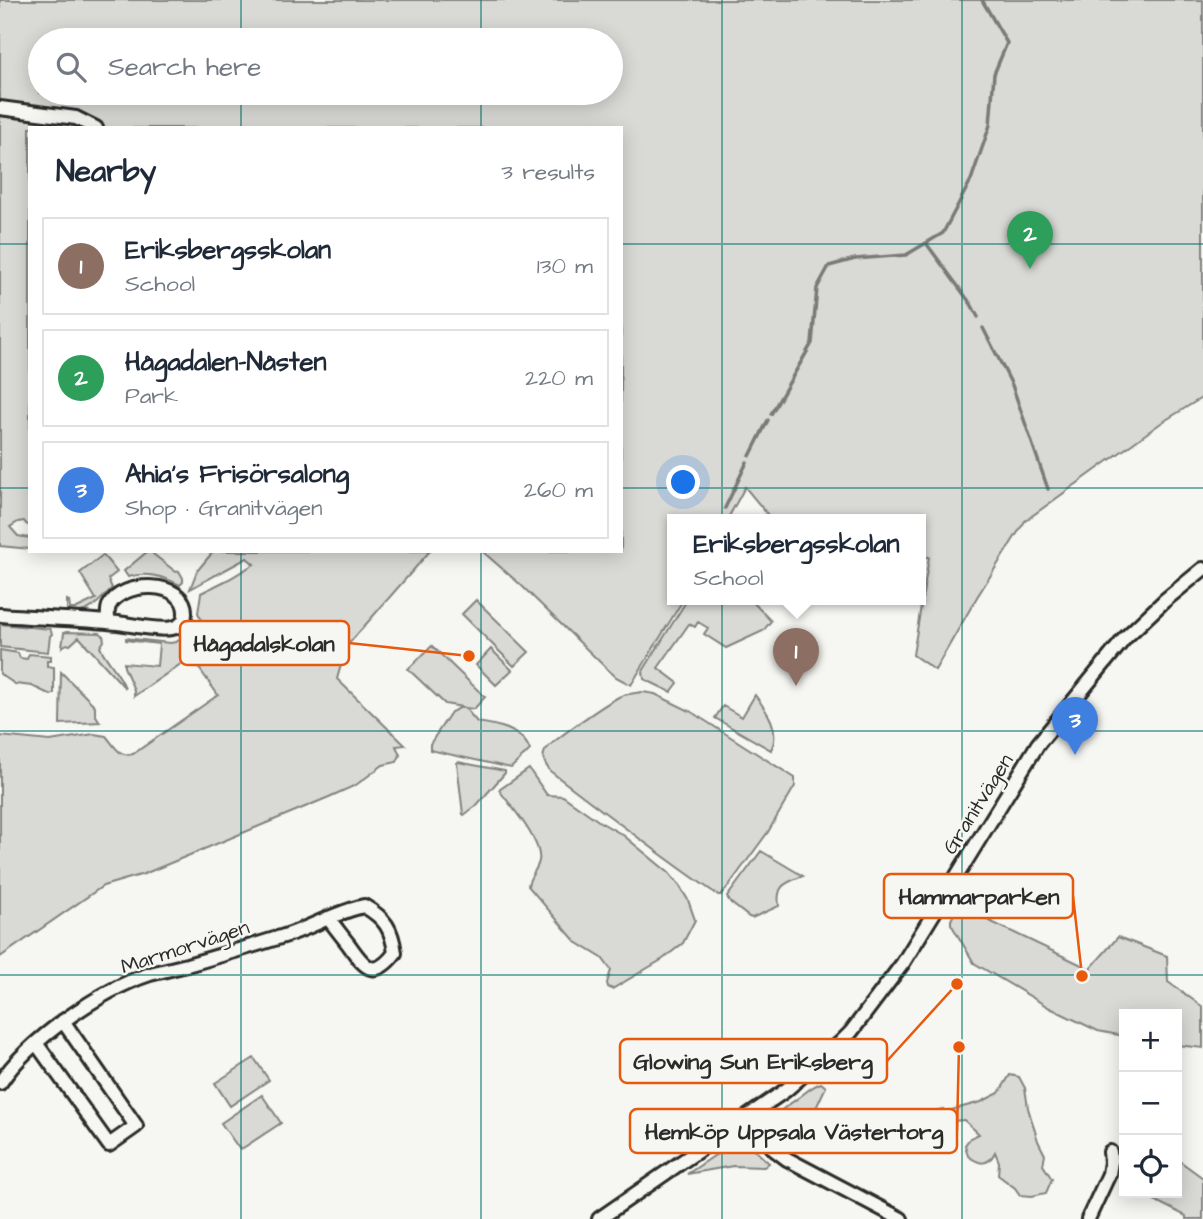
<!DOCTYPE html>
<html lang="en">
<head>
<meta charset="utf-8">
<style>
	:root { --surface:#fff; --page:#f2f2f3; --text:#1f2937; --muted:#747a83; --line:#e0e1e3; --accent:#1a73e8 }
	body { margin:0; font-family:"Architects Daughter",sans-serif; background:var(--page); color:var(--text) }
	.controls { position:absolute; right:21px; bottom:21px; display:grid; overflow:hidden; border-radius:0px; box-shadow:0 4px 18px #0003 }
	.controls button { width:63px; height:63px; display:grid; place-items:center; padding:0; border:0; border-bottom:2px solid var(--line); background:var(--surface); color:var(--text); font:35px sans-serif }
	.you { position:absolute; left:684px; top:483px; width:24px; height:24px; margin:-18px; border:5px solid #fff; border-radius:50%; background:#1a73e8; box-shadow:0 0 0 10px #1a73e833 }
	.badge { display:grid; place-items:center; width:46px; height:46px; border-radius:50%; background:var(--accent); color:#fff; font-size:23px; font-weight:700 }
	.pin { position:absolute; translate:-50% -58px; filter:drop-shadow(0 2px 4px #0008) }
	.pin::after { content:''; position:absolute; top:37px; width:24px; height:21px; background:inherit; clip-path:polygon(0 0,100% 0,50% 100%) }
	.popup { position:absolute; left:667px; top:514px; width:259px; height:91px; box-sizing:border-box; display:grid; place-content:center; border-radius:0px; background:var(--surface); filter:drop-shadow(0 2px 5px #0005); font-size:23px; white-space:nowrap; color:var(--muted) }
	.popup b { font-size:26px; color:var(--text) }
	.popup::after { content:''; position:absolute; left:50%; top:100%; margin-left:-14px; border:14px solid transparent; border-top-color:var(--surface) }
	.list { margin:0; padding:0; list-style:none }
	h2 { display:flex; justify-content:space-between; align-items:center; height:91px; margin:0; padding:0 28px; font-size:30px }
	h2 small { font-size:23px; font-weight:400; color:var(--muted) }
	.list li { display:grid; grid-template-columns:46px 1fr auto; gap:21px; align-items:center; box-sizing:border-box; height:98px; margin:0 14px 14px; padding:0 14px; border:2px solid var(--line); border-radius:0px }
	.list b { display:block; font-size:26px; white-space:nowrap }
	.list p { margin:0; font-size:23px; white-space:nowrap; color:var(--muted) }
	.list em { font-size:23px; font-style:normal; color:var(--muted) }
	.icon { flex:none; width:38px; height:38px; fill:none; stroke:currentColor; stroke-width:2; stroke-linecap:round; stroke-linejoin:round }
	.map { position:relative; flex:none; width:1203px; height:1219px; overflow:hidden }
	.search { position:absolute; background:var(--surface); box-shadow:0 4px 18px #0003; left:28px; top:28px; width:595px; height:77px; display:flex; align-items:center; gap:18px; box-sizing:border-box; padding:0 24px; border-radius:38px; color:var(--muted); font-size:26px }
	.panel { position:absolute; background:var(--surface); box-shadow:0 4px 18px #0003; left:28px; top:126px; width:595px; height:427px; border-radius:0px }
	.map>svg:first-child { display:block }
	.green { fill:#d9d9d5; stroke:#828280; stroke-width:2; fill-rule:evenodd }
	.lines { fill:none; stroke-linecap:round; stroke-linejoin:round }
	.stream { stroke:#7a7a78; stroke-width:3.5 }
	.minor-casing { stroke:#2b2b2b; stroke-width:18 }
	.minor { stroke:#f6f6f2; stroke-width:12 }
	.grid { fill:none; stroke:#0f766e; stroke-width:2; stroke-opacity:0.55 }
	.labels { text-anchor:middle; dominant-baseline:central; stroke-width:5; stroke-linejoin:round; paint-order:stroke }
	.street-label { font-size:21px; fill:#2b2b2b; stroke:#f6f6f2 }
	.leader { fill:none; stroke:#e8590c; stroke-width:2.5 }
	.callout-dot { fill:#e8590c; stroke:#f6f6f2; stroke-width:2.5 }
	.callout { fill:#f6f6f2; stroke:#e8590c; stroke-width:2.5 }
	.callout-label { font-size:23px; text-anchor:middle; font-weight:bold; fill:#2b2b2b }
</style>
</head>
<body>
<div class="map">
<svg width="1203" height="1219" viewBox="0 0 1203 1219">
	<rect width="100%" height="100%" fill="#f6f6f2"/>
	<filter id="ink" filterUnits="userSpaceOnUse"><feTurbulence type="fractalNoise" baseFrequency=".0143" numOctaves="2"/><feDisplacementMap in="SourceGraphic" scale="14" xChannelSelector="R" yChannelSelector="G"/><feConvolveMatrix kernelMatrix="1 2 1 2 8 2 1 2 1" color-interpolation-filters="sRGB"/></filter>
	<g filter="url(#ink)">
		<!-- green -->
		<path class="green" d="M0 0H1203V397L1161 423 1025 521 977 597 935 670 913 655 929 557H920V520H772L745 487 727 520H672V600H683L631 685 616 677 604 666 522 586 482 551H621V128H30V526L26 524 24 521 18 522 10 527 18 536 30 538V549L0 546ZM40 40H611V93H40Z
			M148 551H154L153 554 176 572 179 571 183 578V582L180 585C162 576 148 572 128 577L124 571Z
			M211 551H430L346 647 337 679 405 745 396 746 400 755 397 762 383 765 356 785 329 797 144 874 103 886 0 957V736L50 741 94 734 106 736C114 745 119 758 133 754L218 695 191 657 134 696V690L124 667V663L157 666 159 644 126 640V638L170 643 176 642 204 624 198 613 201 593 229 579 254 564 247 558 190 589 197 571 212 553Z
			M103 555 117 572 108 579 112 588C97 603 90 615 67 612V600L69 601 70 609H75L96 599 80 573Z
			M476 600 529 652 514 666 462 614Z
			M687 600H751L771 621 763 631 726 648 704 634 708 628 698 622 695 627 689 624 658 668 678 683 671 692 644 679 643 671Z
			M0 624 50 629 52 634 50 636 48 652 0 647Z
			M66 632 100 633 103 635 104 641 100 647C107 662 120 673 125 688L79 637 70 645 67 644 62 647 64 633Z
			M432 646 485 697 474 709 465 708 477 722C497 725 522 729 530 750L511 768 430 750V744L451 712 462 707 445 704 408 669Z
			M491 649 512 670 496 685 476 665Z
			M0 650 18 653 20 658 27 659 29 654 51 656V661H47V666L54 667V693L51 695 32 686 15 684 0 674Z
			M61 672 95 706V714L100 722 60 724Z
			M643 692 655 694 690 711 795 778V786L768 832 727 888 721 895H718C661 856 605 813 550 771 546 765 541 759 545 751 551 741 609 701 621 696 628 693 636 693 643 692Z
			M755 695C767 711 781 730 771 750L715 718 723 706 742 717Z
			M458 762 505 771V773L476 806 464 815 463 814 457 763Z
			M529 769 547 795 563 796 600 822 623 835 669 873 679 885 688 900 695 920 683 943 663 959 612 989 608 987 607 983 611 970 602 958 576 942 528 886C529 876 537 871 539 861 543 842 510 805 499 790Z
			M761 851 803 876C785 883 776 885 779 906L752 918 749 917 731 903 727 897Z
			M958 906 1090 969 1118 937 1167 956 1168 982 1203 1007V1048L1177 1045V1014H1124V1036L1098 1031 1050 1008 974 963 951 924V920Z
			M254 1058 269 1080 230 1106 215 1083Z
			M1010 1075 1019 1077 1025 1088 1028 1108 1038 1141 1045 1155 1043 1165 1052 1179 1046 1193 1032 1196 1020 1195 1015 1188 998 1175 999 1162 995 1152C988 1167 979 1164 968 1156L965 1145 970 1138 979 1134 964 1120 929 1123 925 1117 932 1112 943 1109 944 1112 981 1102 999 1093Z
			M821 1083 826 1087C820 1098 817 1108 810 1119L820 1125 809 1146 803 1152C788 1146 763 1131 780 1112 785 1106 792 1103 798 1098 805 1093 812 1086 821 1083Z
			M262 1095 281 1123 240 1150 221 1123Z
			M737 1144 749 1145 769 1163 764 1167 733 1166 687 1174 723 1150Z
			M1177 1159 1203 1178V1219H1186V1216L1144 1195V1193H1177Z"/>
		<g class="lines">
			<!-- stream -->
			<path class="stream" d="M926 243 971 304 978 317
				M983 328 1012 385 1048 489
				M771 414 812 343 817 288 829 266 855 259 906 255 943 233 971 180 990 125 994 74 1007 43 982 0
				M750 456 768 420
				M725 508 747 462"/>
			<defs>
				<path id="minor" d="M0 108 76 118 96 128
					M0 615C39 618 79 619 118 623 132 625 160 631 172 628 179 627 185 622 185 614 187 579 121 580 109 606 107 610 108 618 108 622
					M36 1043 109 1145 136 1126 63 1021
					M0 1083C28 1040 101 990 150 974 162 971 175 968 187 965 219 956 252 946 284 936 312 927 336 912 364 906 385 918 392 929 395 953 374 980 365 968 349 945 342 936 335 927 328 918
					M747 1117 775 1150 787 1159 901 1219
					M599 1219 786 1090 841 1042 851 1032 903 963 1038 744 1125 638 1164 601 1203 569
					M1088 1219 1109 1174 1111 1162 1110 1152"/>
			</defs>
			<!-- minor casing -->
			<use href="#minor" class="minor-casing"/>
			<!-- minor -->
			<use href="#minor" class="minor"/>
		</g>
	</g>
	<!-- grid -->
	<path class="grid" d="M241 0V40M481 0V40M722 0V1219M962 0V1219M241 93V128M481 93V128M0 244H30M621 244H1203M0 488H30M621 488H1203M241 551V1219M481 551V1219M0 731H1203M0 975H1203"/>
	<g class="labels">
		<!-- street labels -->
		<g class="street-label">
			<text transform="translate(978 804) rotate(-58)">Granitvägen</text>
			<text transform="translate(185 947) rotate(-18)">Marmorvägen</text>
		</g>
	</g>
	<!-- callouts -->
	<path class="leader" d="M469 656L349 643M1082 976L1073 896M957 984L887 1061M959 1047L957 1131"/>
	<g class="callout-dot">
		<circle cx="469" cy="656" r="7"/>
		<circle cx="1082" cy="976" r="7"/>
		<circle cx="957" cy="984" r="7"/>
		<circle cx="959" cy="1047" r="7"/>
	</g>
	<g class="callout">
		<rect x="180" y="621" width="169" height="44" rx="7"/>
		<rect x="884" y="874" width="189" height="44" rx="7"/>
		<rect x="620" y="1039" width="267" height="44" rx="7"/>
		<rect x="630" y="1109" width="327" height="44" rx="7"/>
	</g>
	<g class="callout-label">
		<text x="264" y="651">Hågadalskolan</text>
		<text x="979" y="904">Hammarparken</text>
		<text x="753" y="1069">Glowing Sun Eriksberg</text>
		<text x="794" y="1139">Hemköp Uppsala Västertorg</text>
	</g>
</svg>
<div class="controls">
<button>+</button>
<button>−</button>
<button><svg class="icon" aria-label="locate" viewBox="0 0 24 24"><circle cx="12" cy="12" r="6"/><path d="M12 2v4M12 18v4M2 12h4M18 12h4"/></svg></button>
</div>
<div class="you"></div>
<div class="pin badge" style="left:796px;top:686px;background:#8d6e63">1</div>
<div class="popup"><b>Eriksbergsskolan</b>School</div>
<div class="pin badge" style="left:1030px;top:269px;background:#2e9e5b">2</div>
<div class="pin badge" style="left:1075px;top:755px;background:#3f7fe0">3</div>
<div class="search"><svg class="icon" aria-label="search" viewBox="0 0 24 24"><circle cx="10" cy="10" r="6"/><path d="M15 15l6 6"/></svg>Search here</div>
<section class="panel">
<h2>Nearby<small>3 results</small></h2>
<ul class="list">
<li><span class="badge" style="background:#8d6e63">1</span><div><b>Eriksbergsskolan</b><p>School</p></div><em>130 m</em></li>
<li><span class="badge" style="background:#2e9e5b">2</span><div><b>Hågadalen-Nåsten</b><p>Park</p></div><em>220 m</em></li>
<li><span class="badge" style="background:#3f7fe0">3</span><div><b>Ahia's Frisörsalong</b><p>Shop · Granitvägen</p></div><em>260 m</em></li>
</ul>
</section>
</div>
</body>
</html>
